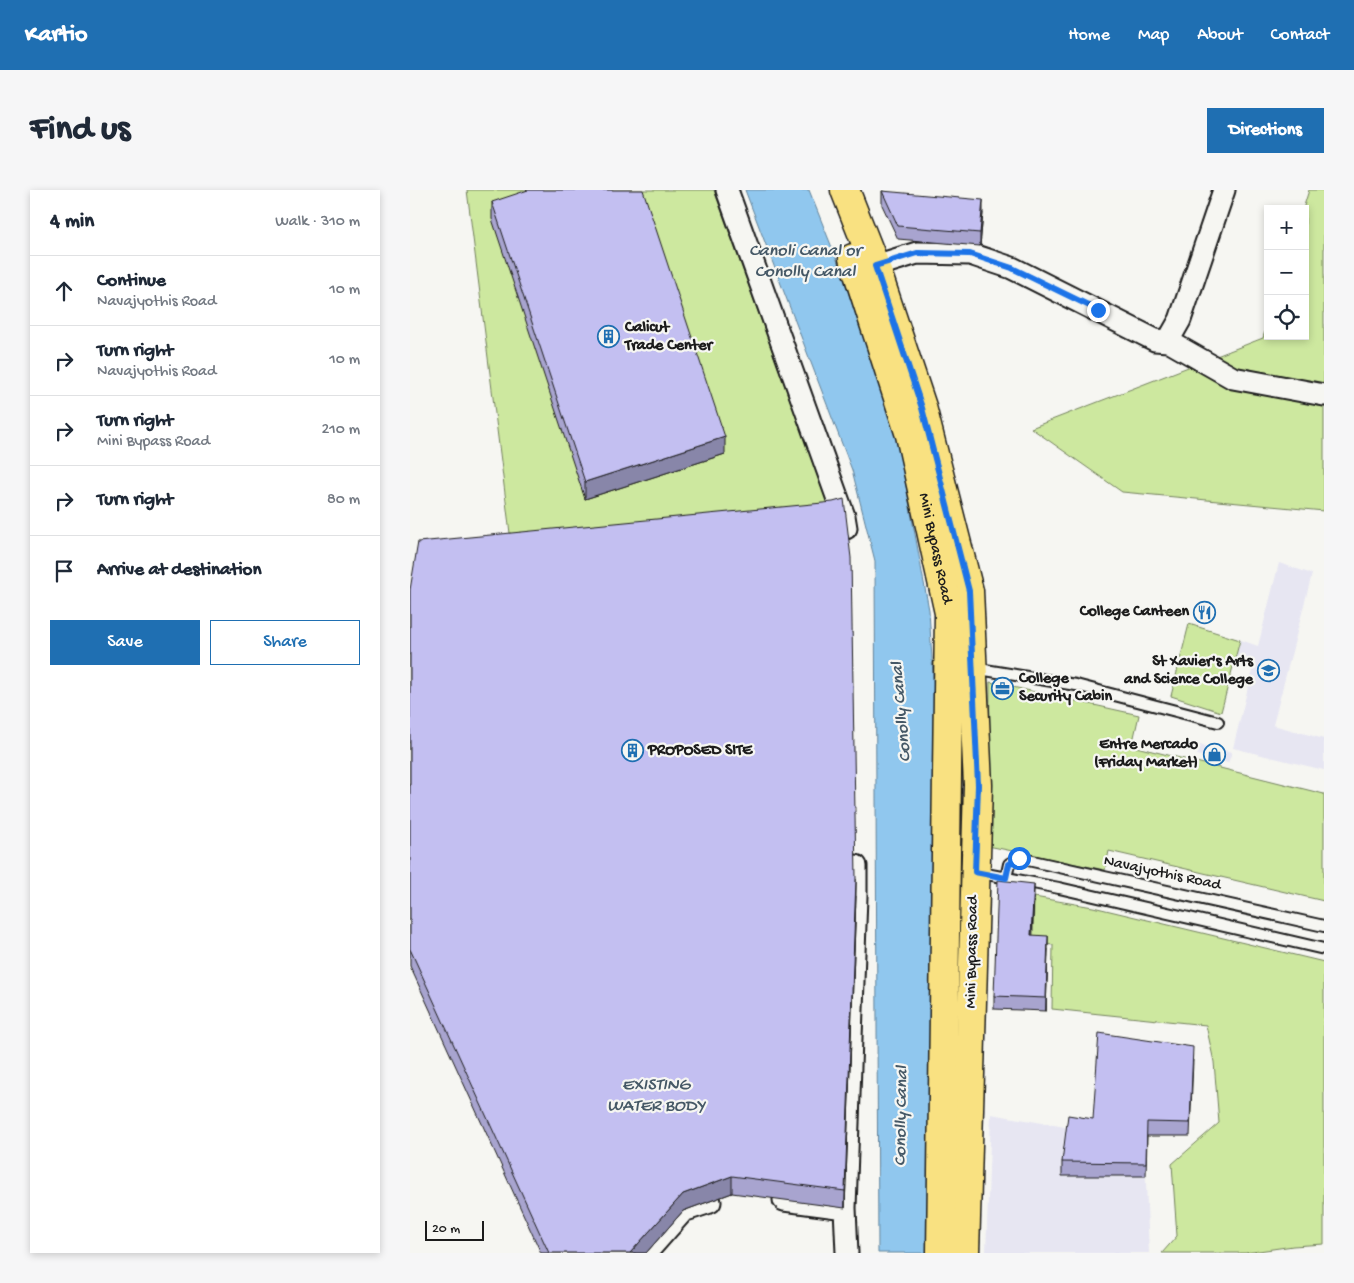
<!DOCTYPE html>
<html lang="en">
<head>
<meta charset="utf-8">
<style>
	:root { --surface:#fff; --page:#f6f6f7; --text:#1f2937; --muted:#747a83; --line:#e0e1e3; --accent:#1f6fb2 }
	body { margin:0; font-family:"Gochi Hand",sans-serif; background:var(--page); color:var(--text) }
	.controls { position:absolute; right:15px; top:15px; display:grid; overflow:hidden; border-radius:0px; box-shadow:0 2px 8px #0003 }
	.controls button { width:45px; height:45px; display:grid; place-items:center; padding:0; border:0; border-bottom:1px solid var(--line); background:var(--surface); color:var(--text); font:25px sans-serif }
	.scale { position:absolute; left:15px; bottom:12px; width:59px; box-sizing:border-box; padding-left:5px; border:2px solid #1c1c1c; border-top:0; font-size:14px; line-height:18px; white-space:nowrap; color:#1c1c1c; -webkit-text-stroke:4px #f6f6f2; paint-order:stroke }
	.stop { position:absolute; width:15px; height:15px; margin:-11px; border:4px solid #1a73e8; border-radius:50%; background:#fff }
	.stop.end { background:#1a73e8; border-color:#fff; box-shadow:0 1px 5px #0008 }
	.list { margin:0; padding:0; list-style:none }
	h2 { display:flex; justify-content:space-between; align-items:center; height:65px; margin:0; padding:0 20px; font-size:21px }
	h2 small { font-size:16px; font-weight:400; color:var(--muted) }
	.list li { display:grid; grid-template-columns:32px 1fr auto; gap:15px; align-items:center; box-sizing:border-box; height:70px; padding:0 20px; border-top:1px solid var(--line) }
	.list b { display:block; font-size:19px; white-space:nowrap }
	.list p { margin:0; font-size:16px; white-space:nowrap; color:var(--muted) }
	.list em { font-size:16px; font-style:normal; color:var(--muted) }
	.actions { display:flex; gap:10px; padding:15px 20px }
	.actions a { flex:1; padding:11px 0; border:1px solid var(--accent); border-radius:0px; text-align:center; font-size:18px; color:var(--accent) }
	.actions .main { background:var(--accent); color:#fff }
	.icon { flex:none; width:28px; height:28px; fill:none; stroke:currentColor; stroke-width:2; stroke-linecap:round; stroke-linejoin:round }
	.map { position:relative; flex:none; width:914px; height:1063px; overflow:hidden; border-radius:0px }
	header { display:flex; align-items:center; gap:30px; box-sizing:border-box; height:70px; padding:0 25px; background:var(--accent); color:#fff }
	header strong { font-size:24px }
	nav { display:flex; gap:28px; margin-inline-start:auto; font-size:18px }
	.intro { display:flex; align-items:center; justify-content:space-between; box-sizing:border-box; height:120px; padding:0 30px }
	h1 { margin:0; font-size:35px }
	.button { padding:12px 22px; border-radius:0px; background:var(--accent); color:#fff; font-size:18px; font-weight:700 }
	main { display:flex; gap:30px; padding:0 30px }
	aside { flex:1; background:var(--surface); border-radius:0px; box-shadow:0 2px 8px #0003 }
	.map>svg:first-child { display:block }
	.built { fill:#e7e6f2 }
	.green { fill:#cde89f; stroke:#74825e }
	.water { fill:#90c7ee; stroke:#62839a }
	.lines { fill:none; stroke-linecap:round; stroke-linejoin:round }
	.service-casing { stroke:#1c1c1c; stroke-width:14 }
	.minor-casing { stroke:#1c1c1c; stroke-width:25 }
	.primary-casing { stroke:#1c1c1c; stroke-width:31 }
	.service { stroke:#f6f6f2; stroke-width:10 }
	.minor { stroke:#f6f6f2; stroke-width:21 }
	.primary { stroke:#f9e181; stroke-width:28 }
	.wall { fill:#a8a4cf; stroke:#1c1c1c }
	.shaded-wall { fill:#8886a9; stroke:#1c1c1c }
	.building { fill:#c3bff1; stroke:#1c1c1c }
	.route { stroke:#1a73e8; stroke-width:6 }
	.labels { text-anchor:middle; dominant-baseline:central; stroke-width:4.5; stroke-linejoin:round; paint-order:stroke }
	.poi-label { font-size:16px; font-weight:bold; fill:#1c1c1c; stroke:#f6f6f2; text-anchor:start }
	.street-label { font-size:16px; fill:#1c1c1c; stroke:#f6f6f2 }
	.water-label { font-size:18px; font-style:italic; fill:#455866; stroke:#f6f6f2 }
</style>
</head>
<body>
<header>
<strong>Kartio</strong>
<nav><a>Home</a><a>Map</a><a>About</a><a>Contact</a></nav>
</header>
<div class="intro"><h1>Find us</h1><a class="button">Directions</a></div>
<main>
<aside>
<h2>4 min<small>Walk · 310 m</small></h2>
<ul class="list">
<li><svg class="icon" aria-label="ahead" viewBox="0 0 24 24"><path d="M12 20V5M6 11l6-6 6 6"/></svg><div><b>Continue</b><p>Navajyothis Road</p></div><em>10 m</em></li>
<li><svg class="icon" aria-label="right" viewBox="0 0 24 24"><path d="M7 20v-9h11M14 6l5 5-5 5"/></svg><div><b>Turn right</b><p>Navajyothis Road</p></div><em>10 m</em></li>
<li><svg class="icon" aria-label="right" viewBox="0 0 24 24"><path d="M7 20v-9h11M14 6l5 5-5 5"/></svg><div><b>Turn right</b><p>Mini Bypass Road</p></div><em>210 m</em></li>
<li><svg class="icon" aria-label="right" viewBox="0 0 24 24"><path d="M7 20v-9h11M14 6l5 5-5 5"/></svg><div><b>Turn right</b></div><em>80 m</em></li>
<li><svg class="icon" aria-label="arrive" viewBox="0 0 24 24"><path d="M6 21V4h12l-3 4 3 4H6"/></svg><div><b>Arrive at destination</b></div></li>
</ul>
<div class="actions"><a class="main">Save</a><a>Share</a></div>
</aside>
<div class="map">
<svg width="914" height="1063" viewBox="0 0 914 1063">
	<rect width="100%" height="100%" fill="#f6f6f2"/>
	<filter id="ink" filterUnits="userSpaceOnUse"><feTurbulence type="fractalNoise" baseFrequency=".02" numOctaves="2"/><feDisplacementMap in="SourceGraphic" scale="10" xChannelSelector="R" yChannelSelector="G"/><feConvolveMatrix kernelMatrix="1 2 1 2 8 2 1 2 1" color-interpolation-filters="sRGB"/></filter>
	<g filter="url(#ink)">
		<!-- built -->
		<path class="built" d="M869 373 902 384 863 535 914 549V580L823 558 843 477 822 470 828 449 848 456Z
			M790 555 822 562 818 573 787 565Z
			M689 856 783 870 780 946H734L739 1063H576L581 924 683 942Z"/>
		<!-- green -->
		<path class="green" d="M57 0H304L423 329 113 447Z
			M899 0H914V321L712 302 621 238 853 148 858 131V146H895V19H893Z
			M779 434 830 450 811 522 761 506Z
			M580 492 729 525 722 556 914 604V711L699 661 695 680 578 656Z
			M624 707 683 717 914 772V1054L883 1056 835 1063H752L767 1046 762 974 809 933 804 872 796 835 642 819 643 755 623 753Z"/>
		<!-- water -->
		<path class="water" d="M335 0H399L429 75 487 247 519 420 524 502 521 1063H468L465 371 442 280Z"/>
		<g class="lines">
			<defs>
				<path id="service" d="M563 478 666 495 808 532
					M566 682 649 698 914 759
					M596 688 599 674 609 668 914 736"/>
				<path id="minor" d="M317 0 434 326 436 338
					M465 76 507 63 560 64 602 78 745 150 758 151 770 130 814 0
					M758 151 823 188 914 205
					M374 1010 435 1018
					M236 1063 273 1021 300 1012
					M437 1063 435 1018 446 706V676"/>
				<g id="primary">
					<path d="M435 0 465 76 512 217 559 401 568 595 555 1063"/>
					<path id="s1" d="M443 68 500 245 539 423 531 1063"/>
				</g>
			</defs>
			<!-- service casing -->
			<use href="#service" class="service-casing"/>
			<!-- minor casing -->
			<use href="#minor" class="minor-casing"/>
			<!-- primary casing -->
			<use href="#primary" class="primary-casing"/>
			<!-- service -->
			<use href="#service" class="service"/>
			<!-- minor -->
			<use href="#minor" class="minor"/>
			<!-- primary -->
			<use href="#primary" class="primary"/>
		</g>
		<!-- wall -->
		<path class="wall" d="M472 1 573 23 570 56 488 49 472 15Z
			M82 12 315 264 175 309 82 29Z
			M0 400 446 706 435 1018 322 1003 273 1021 236 1063H131L0 776Z
			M624 707 622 745 638 759 636 821 584 819V806Z
			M783 870 780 946H737L736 986H652V972L683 929Z"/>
		<!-- shaded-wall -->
		<path class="shaded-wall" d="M573 10V23L570 56V43Z
			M315 247V264L175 309V292Z
			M446 689V706L435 1018V1001Z
			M624 694V707L621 758V745Z
			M638 746V759L636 821V808Z
			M322 986V1003L273 1021 236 1063H220L273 1004Z"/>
		<!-- building -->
		<path class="building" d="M118 0H233L315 247 175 292 82 12Z
			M472 1 573 10 570 43 488 36Z
			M434 309 441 368 446 689 435 1001 322 986 273 1004 220 1063H139L0 759V400L8 352 423 312Z
			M588 690 624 694 621 745 638 746 636 808 584 806Z
			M689 843 783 857 780 933 737 932 736 973 652 972 658 925 683 929Z"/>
	</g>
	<g class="lines" filter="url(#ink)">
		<!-- route -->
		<path class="route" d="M609 668 599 674 596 688 565 682 568 595 559 401 512 218 465 76 507 63 560 64 602 78 688 120"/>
	</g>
	<!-- icons -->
	<defs>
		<symbol id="building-ring" viewBox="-11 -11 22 22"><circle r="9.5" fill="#f6f6f2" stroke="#1f6fb2" stroke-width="1.5"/><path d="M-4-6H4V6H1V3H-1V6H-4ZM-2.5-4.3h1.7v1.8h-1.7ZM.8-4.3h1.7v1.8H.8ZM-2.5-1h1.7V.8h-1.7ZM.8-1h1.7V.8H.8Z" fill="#1f6fb2"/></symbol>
		<symbol id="restaurant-ring" viewBox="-11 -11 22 22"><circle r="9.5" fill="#f6f6f2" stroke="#1f6fb2" stroke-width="1.5"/><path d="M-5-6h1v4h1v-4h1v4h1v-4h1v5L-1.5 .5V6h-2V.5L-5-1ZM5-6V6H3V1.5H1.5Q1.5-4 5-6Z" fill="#1f6fb2"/></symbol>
		<symbol id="university-ring" viewBox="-11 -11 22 22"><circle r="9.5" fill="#f6f6f2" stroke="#1f6fb2" stroke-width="1.5"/><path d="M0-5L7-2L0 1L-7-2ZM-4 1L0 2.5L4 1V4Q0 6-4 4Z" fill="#1f6fb2"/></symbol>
		<symbol id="office-ring" viewBox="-11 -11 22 22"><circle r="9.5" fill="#f6f6f2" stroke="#1f6fb2" stroke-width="1.5"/><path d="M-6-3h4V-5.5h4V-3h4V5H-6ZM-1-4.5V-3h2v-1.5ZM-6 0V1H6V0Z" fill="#1f6fb2"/></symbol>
		<symbol id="shop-ring" viewBox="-11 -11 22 22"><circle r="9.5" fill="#f6f6f2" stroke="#1f6fb2" stroke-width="1.5"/><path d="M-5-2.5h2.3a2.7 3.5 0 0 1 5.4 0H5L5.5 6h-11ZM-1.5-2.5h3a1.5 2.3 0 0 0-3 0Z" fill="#1f6fb2"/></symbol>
	</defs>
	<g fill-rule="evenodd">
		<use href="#building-ring" x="186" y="134" width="25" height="25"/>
		<use href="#restaurant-ring" x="782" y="410" width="25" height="25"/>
		<use href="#university-ring" x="846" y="468" width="25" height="25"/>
		<use href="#office-ring" x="580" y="486" width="25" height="25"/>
		<use href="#building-ring" x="210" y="548" width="25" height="25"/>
		<use href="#shop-ring" x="792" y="552" width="25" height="25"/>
	</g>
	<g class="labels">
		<!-- poi labels -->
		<g class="poi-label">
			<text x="215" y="138">Calicut<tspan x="215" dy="18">Trade Center</tspan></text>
			<text x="779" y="422" text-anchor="end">College Canteen</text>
			<text x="843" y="472" text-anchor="end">St Xavier's Arts<tspan x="843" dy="18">and Science College</tspan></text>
			<text x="609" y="489">College<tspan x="609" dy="18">Security Cabin</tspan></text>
			<text x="788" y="555" text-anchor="end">Entre Mercado<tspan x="788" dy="18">(Friday Market)</tspan></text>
			<text x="238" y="561">PROPOSED SITE</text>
		</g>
		<!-- street labels -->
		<g class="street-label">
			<text stroke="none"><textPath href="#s1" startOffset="302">Mini Bypass Road</textPath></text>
			<text transform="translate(752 684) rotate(12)">Navajyothis Road</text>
			<text transform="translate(563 762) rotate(-89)">Mini Bypass Road</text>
		</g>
		<!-- water labels -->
		<g class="water-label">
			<text x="395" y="61">Canoli Canal or<tspan x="395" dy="21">Conolly Canal</tspan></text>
			<text transform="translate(492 522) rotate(-95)">Conolly Canal</text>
			<text x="246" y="895">EXISTING<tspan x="246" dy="21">WATER BODY</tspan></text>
			<text transform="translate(492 926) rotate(-89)">Conolly Canal</text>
		</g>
	</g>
</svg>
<div class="controls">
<button>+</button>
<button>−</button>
<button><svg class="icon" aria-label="locate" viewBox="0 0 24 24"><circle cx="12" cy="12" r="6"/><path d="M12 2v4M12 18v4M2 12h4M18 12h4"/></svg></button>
</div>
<div class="scale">20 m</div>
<div class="stop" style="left:609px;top:668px"></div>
<div class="stop end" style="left:688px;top:120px"></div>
</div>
</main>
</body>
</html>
